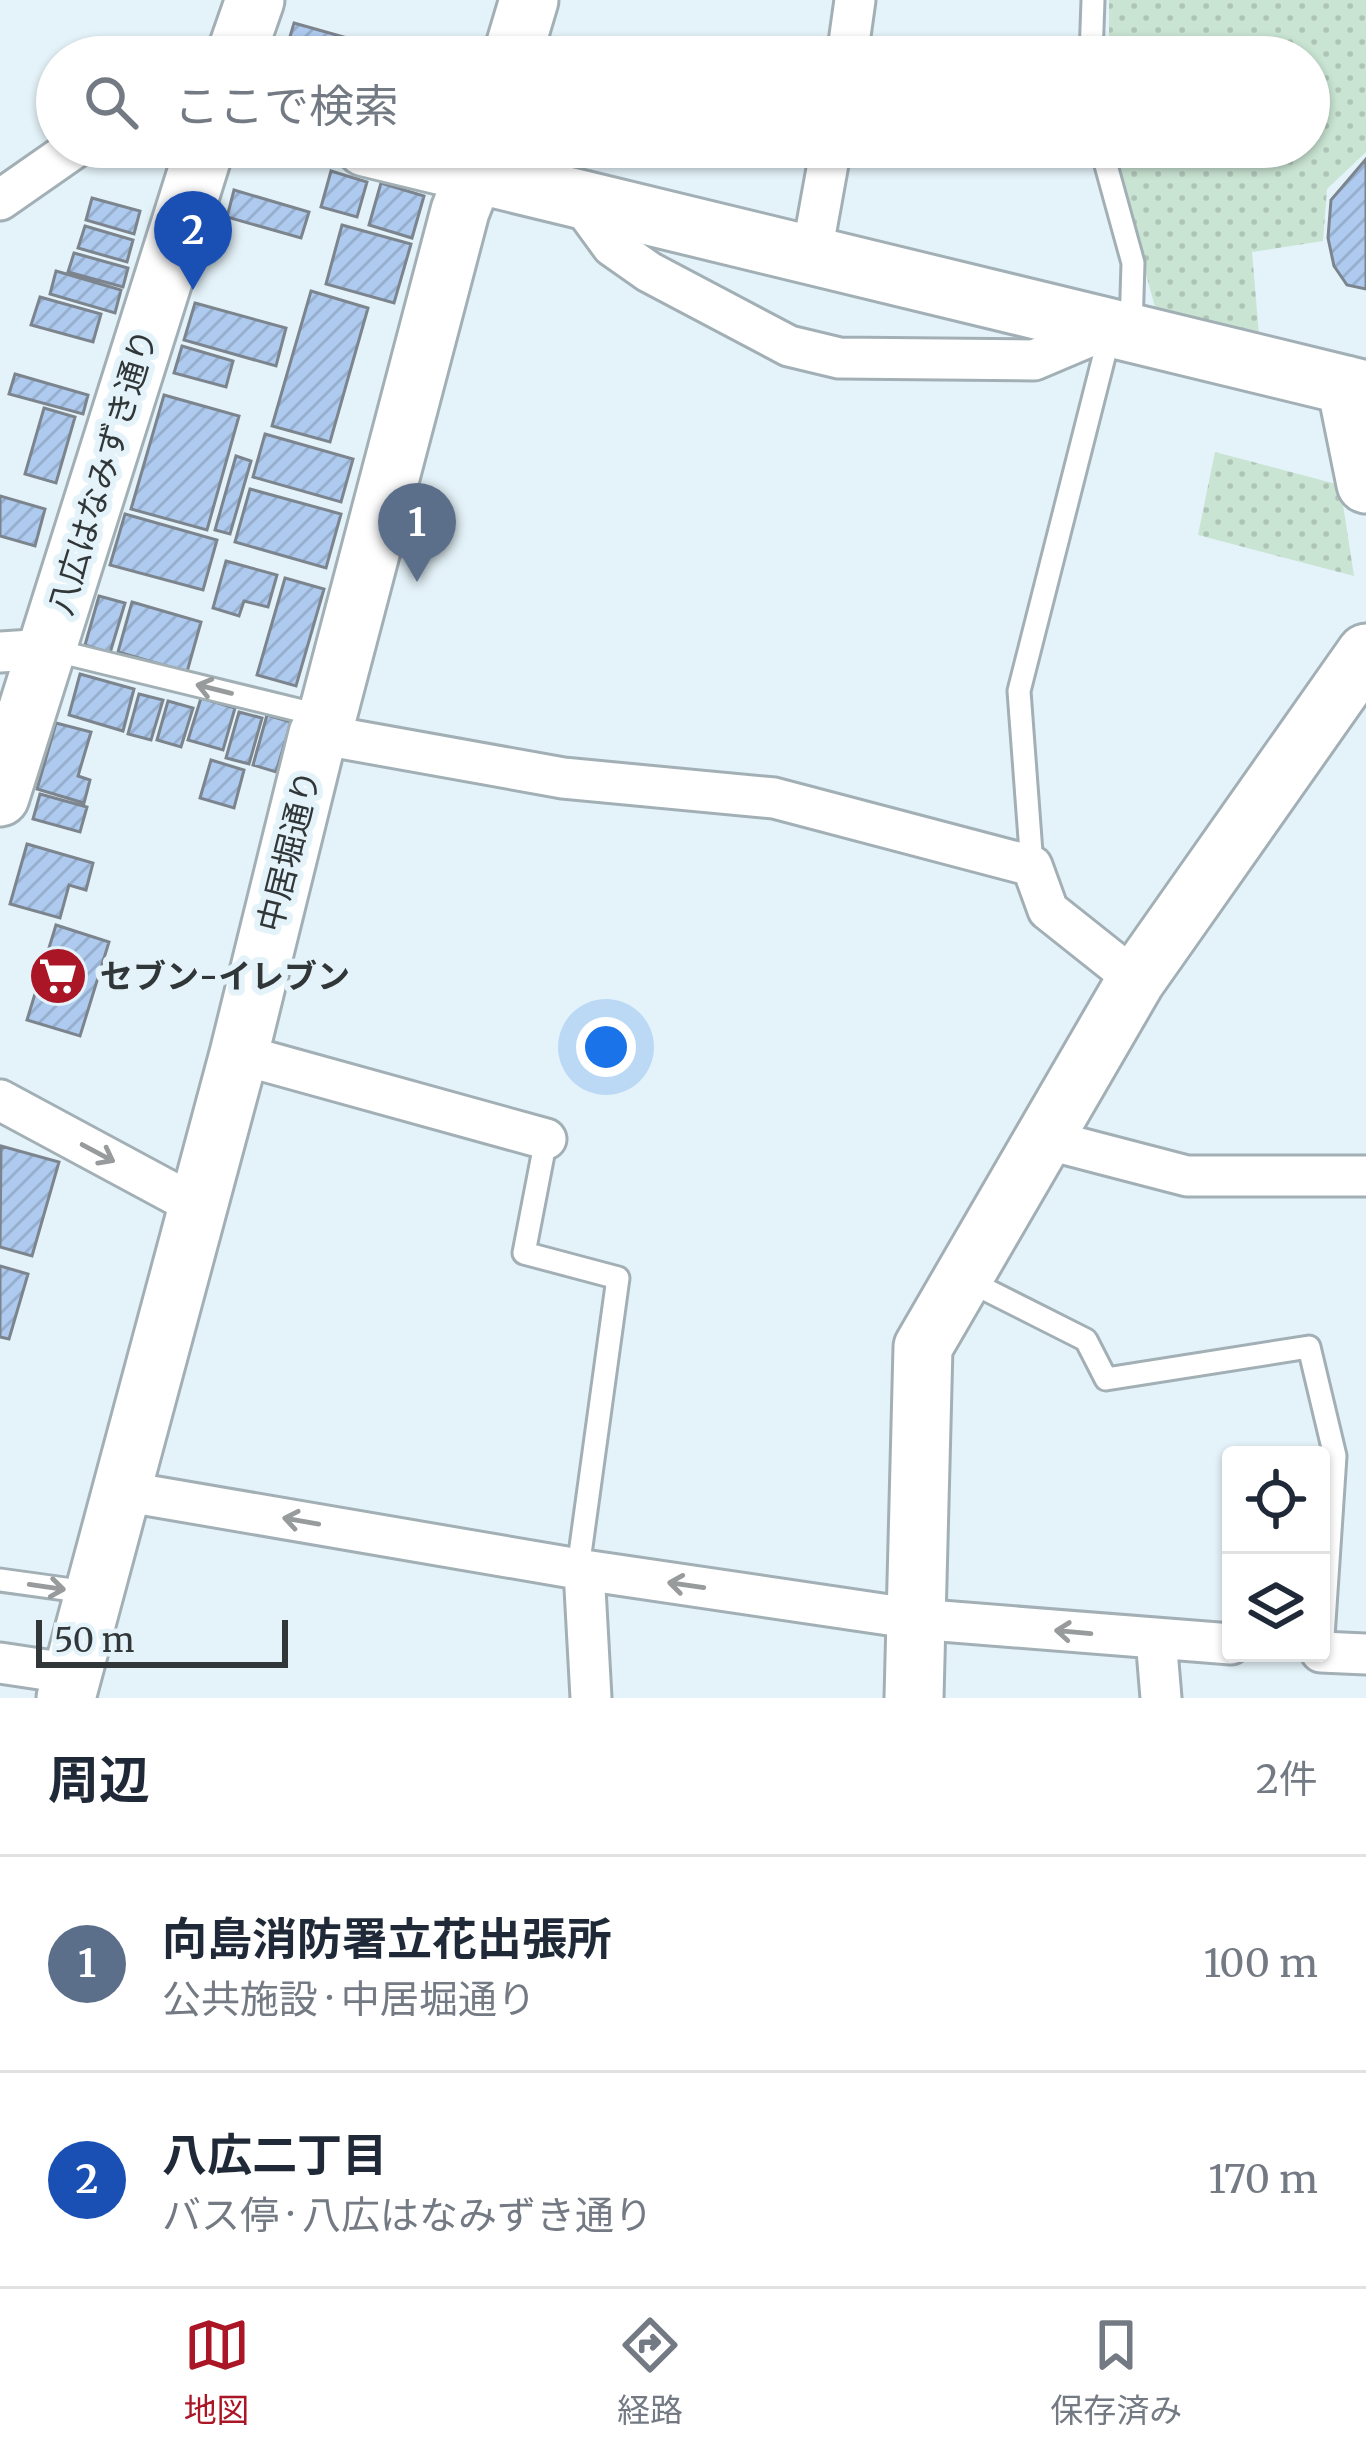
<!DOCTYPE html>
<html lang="ja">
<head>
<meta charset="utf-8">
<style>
	:root { --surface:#fff; --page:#f6f6f7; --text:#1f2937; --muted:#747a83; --line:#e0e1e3; --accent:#ab1626 }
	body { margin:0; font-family:Merriweather,"Noto Sans JP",serif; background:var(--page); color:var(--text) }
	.controls { position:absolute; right:36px; bottom:36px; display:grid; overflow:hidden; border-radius:12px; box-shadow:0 3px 9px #0004 }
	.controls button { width:108px; height:108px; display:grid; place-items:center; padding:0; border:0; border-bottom:3px solid var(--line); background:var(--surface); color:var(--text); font:60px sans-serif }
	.scale { position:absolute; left:36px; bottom:30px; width:252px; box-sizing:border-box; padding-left:12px; border:6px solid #313739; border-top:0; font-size:33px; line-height:42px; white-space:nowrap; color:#313739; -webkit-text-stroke:9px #e4f3f9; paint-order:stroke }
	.you { position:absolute; left:606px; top:1047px; width:42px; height:42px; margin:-30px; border:9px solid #fff; border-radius:50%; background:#1a73e8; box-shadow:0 0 0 18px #1a73e833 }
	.badge { display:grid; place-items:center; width:78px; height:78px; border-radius:50%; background:var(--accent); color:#fff; font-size:39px; font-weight:700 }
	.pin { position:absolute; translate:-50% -99px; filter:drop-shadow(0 3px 6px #0008) }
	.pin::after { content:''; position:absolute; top:63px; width:42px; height:36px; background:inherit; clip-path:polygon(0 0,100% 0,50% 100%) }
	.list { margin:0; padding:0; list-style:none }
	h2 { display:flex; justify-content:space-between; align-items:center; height:156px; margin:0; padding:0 48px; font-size:51px }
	h2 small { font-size:39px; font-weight:400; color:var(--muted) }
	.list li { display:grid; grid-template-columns:78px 1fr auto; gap:36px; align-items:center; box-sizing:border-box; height:216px; padding:0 48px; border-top:3px solid var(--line) }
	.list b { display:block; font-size:45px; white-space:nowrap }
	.list p { margin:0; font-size:39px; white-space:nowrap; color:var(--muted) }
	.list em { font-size:39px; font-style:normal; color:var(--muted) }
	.icon { flex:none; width:66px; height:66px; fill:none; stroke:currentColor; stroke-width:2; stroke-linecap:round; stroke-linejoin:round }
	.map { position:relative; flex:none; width:1366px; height:1698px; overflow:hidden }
	.search { position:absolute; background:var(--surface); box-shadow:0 3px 9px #0004; left:36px; right:36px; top:36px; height:132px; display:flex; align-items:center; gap:30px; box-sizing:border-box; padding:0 42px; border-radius:66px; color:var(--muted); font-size:45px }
	.sheet { height:588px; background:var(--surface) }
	nav { display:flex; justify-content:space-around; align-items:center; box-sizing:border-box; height:168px; border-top:3px solid var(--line); background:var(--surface); font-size:33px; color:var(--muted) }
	nav a { display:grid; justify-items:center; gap:6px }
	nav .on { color:var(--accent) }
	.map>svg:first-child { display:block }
	.grass { fill:url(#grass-dots) }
	.building { fill:url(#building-hatch); stroke:#7c848e; stroke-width:3 }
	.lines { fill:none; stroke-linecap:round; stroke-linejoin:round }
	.lane-casing { stroke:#a2b0b6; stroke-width:27 }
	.street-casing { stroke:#a2b0b6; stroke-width:45 }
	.secondary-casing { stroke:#a2b0b6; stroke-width:63 }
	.lane { stroke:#fff; stroke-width:21 }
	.street { stroke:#fff; stroke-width:39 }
	.secondary { stroke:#fff; stroke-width:57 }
	.oneway { stroke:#989b9c }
	.labels { text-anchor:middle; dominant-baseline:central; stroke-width:12; stroke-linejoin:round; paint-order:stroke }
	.street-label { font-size:33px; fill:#313739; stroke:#e4f3f9 }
	.poi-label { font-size:33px; font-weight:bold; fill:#313739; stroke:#e4f3f9; text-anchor:start }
</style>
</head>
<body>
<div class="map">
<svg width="1366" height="1698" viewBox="0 0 1366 1698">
	<defs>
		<pattern id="grass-dots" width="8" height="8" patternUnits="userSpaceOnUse" patternTransform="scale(3)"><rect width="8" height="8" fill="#c9e4d3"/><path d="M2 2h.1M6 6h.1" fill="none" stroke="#adc4b6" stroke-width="1.8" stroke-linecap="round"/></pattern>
		<pattern id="building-hatch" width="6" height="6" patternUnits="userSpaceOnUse" patternTransform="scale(3)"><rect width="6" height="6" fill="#aecbef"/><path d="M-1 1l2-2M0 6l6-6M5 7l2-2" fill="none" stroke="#96afce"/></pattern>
	</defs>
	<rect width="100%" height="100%" fill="#e4f3f9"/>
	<!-- grass -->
	<path class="grass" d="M1109 0H1366V152L1327 189 1323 241 1252 252 1259 335 1155 307 1111 147H1309V57H1109Z
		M1215 452 1340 485 1354 576 1198 535Z"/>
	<!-- building -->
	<path class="building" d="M294 23 372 45 368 57H284Z
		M1366 159V289L1347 285 1334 266 1328 238 1331 200Z
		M331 171 367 182 357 217 321 207Z
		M381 183 424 196 412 238 369 225Z
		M234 190 309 212 301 238 227 217Z
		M92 198 140 211 134 234 86 220Z
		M342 225 411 244 394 303 326 284Z
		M85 226 133 240 127 262 78 248Z
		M74 253 128 268 123 287 68 272Z
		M56 271 121 290 115 313 50 294Z
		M311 291 368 308 330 442 272 426Z
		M40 297 101 314 93 342 31 325Z
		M195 303 286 328 276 366 184 340Z
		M182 346 233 361 226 387 174 373Z
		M15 374 88 395 83 414 9 394Z
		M164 395 239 416 207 530 131 509Z
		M44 408 75 417 56 483 25 474Z
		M265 434 353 459 341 502 253 477Z
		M236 456 251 461 230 534 215 530Z
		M250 489 341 514 326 568 235 542Z
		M0 496 45 509 35 546 0 536Z
		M125 514 217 540 203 590 110 565Z
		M226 561 277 575 268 607 244 601 239 616 213 608Z
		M285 578 324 589 296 686 257 675Z
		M99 596 125 603 110 653 85 645Z
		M132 602 201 622 187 672 118 652Z
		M80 674 134 689 123 731 69 715Z
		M139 694 163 700 151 740 128 734Z
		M201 698 235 708 223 750 188 740Z
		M168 701 193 708 181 747 157 740Z
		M239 712 262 718 249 764 226 758Z
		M267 715 291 722 276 772 253 765Z
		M56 723 91 732 78 776 90 780 84 803 37 789Z
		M211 760 244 770 234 808 200 798Z
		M40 794 87 807 80 832 33 819Z
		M27 844 93 863 86 890 69 885 60 918 10 904Z
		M56 925 109 942 80 1036 27 1020Z
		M1 1146 59 1162 32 1256 0 1247Z
		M0 1266 28 1274 9 1339 0 1337Z"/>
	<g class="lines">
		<defs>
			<path id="lane" d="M847 52 891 57
				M1091 57 1093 0
				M1101 147 1133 263 1131 328
				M48 649 327 717
				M1032 866 1019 691 1110 333
				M546 1139 524 1253 618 1278 580 1554 584 1570
				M963 1278 1086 1340 1106 1379 1309 1347 1335 1456 1322 1652
				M0 1580 94 1593"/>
			<path id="street" d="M847 57 855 0
				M577 198 612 246 649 272 789 346 839 358 1034 360 1112 327
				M0 200 76 147
				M812 252 831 147
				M0 652 47 649
				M318 734 563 778 774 798 1032 866 1048 910 1136 980
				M239 1054 546 1139
				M0 1100 195 1205
				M1045 1139 1187 1176H1366
				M122 1491 584 1570 916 1619 1231 1644
				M584 1570 591 1698
				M1156 1638 1161 1698
				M1321 1652 1366 1654
				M0 1663 73 1674"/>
			<path id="secondary" d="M235 57 255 0
				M512 57 529 0
				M365 147 1366 390
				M1346 385 1366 484
				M0 797 205 147
				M66 1698 239 1054 318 734 327 717 460 211 485 147
				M914 1698 923 1347 1136 980 1366 653"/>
		</defs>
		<!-- lane casing -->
		<use href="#lane" class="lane-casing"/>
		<!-- street casing -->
		<use href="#street" class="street-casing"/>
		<!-- secondary casing -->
		<use href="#secondary" class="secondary-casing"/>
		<!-- lane -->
		<use href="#lane" class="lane"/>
		<!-- street -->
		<use href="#street" class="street"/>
		<!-- secondary -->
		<use href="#secondary" class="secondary"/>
	</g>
	<!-- one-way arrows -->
	<defs><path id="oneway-shaft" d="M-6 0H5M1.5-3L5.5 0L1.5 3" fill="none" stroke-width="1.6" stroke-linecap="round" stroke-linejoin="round" transform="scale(3)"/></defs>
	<g class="oneway">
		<use href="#oneway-shaft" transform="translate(214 689) rotate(-166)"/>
		<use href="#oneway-shaft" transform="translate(98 1153) rotate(28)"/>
		<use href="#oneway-shaft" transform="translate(301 1521) rotate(-170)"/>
		<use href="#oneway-shaft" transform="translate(686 1585) rotate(-172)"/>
		<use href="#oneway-shaft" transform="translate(47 1587) rotate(8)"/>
		<use href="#oneway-shaft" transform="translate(1073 1632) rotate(-175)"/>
	</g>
	<!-- icons -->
	<defs>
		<symbol id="supermarket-disc" viewBox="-11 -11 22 22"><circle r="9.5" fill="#ab1626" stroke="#e4f3f9"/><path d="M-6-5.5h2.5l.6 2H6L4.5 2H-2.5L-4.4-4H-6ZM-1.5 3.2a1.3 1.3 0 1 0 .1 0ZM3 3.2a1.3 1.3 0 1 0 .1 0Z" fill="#fff"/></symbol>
	</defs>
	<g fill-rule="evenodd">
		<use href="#supermarket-disc" x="25" y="943" width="66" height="66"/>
	</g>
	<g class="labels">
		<!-- street labels -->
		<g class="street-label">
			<text transform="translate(103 472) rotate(-73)">八広はなみずき通り</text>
			<text transform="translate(289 851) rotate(-76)">中居堀通り</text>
		</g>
		<!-- poi labels -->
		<g class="poi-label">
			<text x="100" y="976">セブン-イレブン</text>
		</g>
	</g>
</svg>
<div class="controls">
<button><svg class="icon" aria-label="locate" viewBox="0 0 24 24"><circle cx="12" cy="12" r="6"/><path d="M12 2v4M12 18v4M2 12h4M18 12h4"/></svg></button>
<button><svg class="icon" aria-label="layers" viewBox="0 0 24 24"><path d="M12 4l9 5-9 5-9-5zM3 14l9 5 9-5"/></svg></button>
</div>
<div class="scale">50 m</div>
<div class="you"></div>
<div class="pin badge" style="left:417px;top:582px;background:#5c6f8a">1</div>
<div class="pin badge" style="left:193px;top:290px;background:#1a4fb4">2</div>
<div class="search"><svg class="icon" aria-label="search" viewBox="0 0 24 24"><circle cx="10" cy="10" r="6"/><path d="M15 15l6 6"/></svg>ここで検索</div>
</div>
<section class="sheet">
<h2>周辺<small>2件</small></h2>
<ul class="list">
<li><span class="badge" style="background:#5c6f8a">1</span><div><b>向島消防署立花出張所</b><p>公共施設 · 中居堀通り</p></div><em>100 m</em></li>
<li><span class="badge" style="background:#1a4fb4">2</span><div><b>八広二丁目</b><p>バス停 · 八広はなみずき通り</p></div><em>170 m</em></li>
</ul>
</section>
<nav>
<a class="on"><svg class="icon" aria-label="map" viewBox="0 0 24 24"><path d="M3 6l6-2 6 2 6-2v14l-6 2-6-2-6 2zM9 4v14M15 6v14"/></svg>地図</a>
<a><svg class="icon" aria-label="directions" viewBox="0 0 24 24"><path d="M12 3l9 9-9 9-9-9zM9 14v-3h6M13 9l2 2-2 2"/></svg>経路</a>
<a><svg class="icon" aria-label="saved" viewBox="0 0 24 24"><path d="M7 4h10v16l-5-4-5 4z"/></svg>保存済み</a>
</nav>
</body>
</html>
